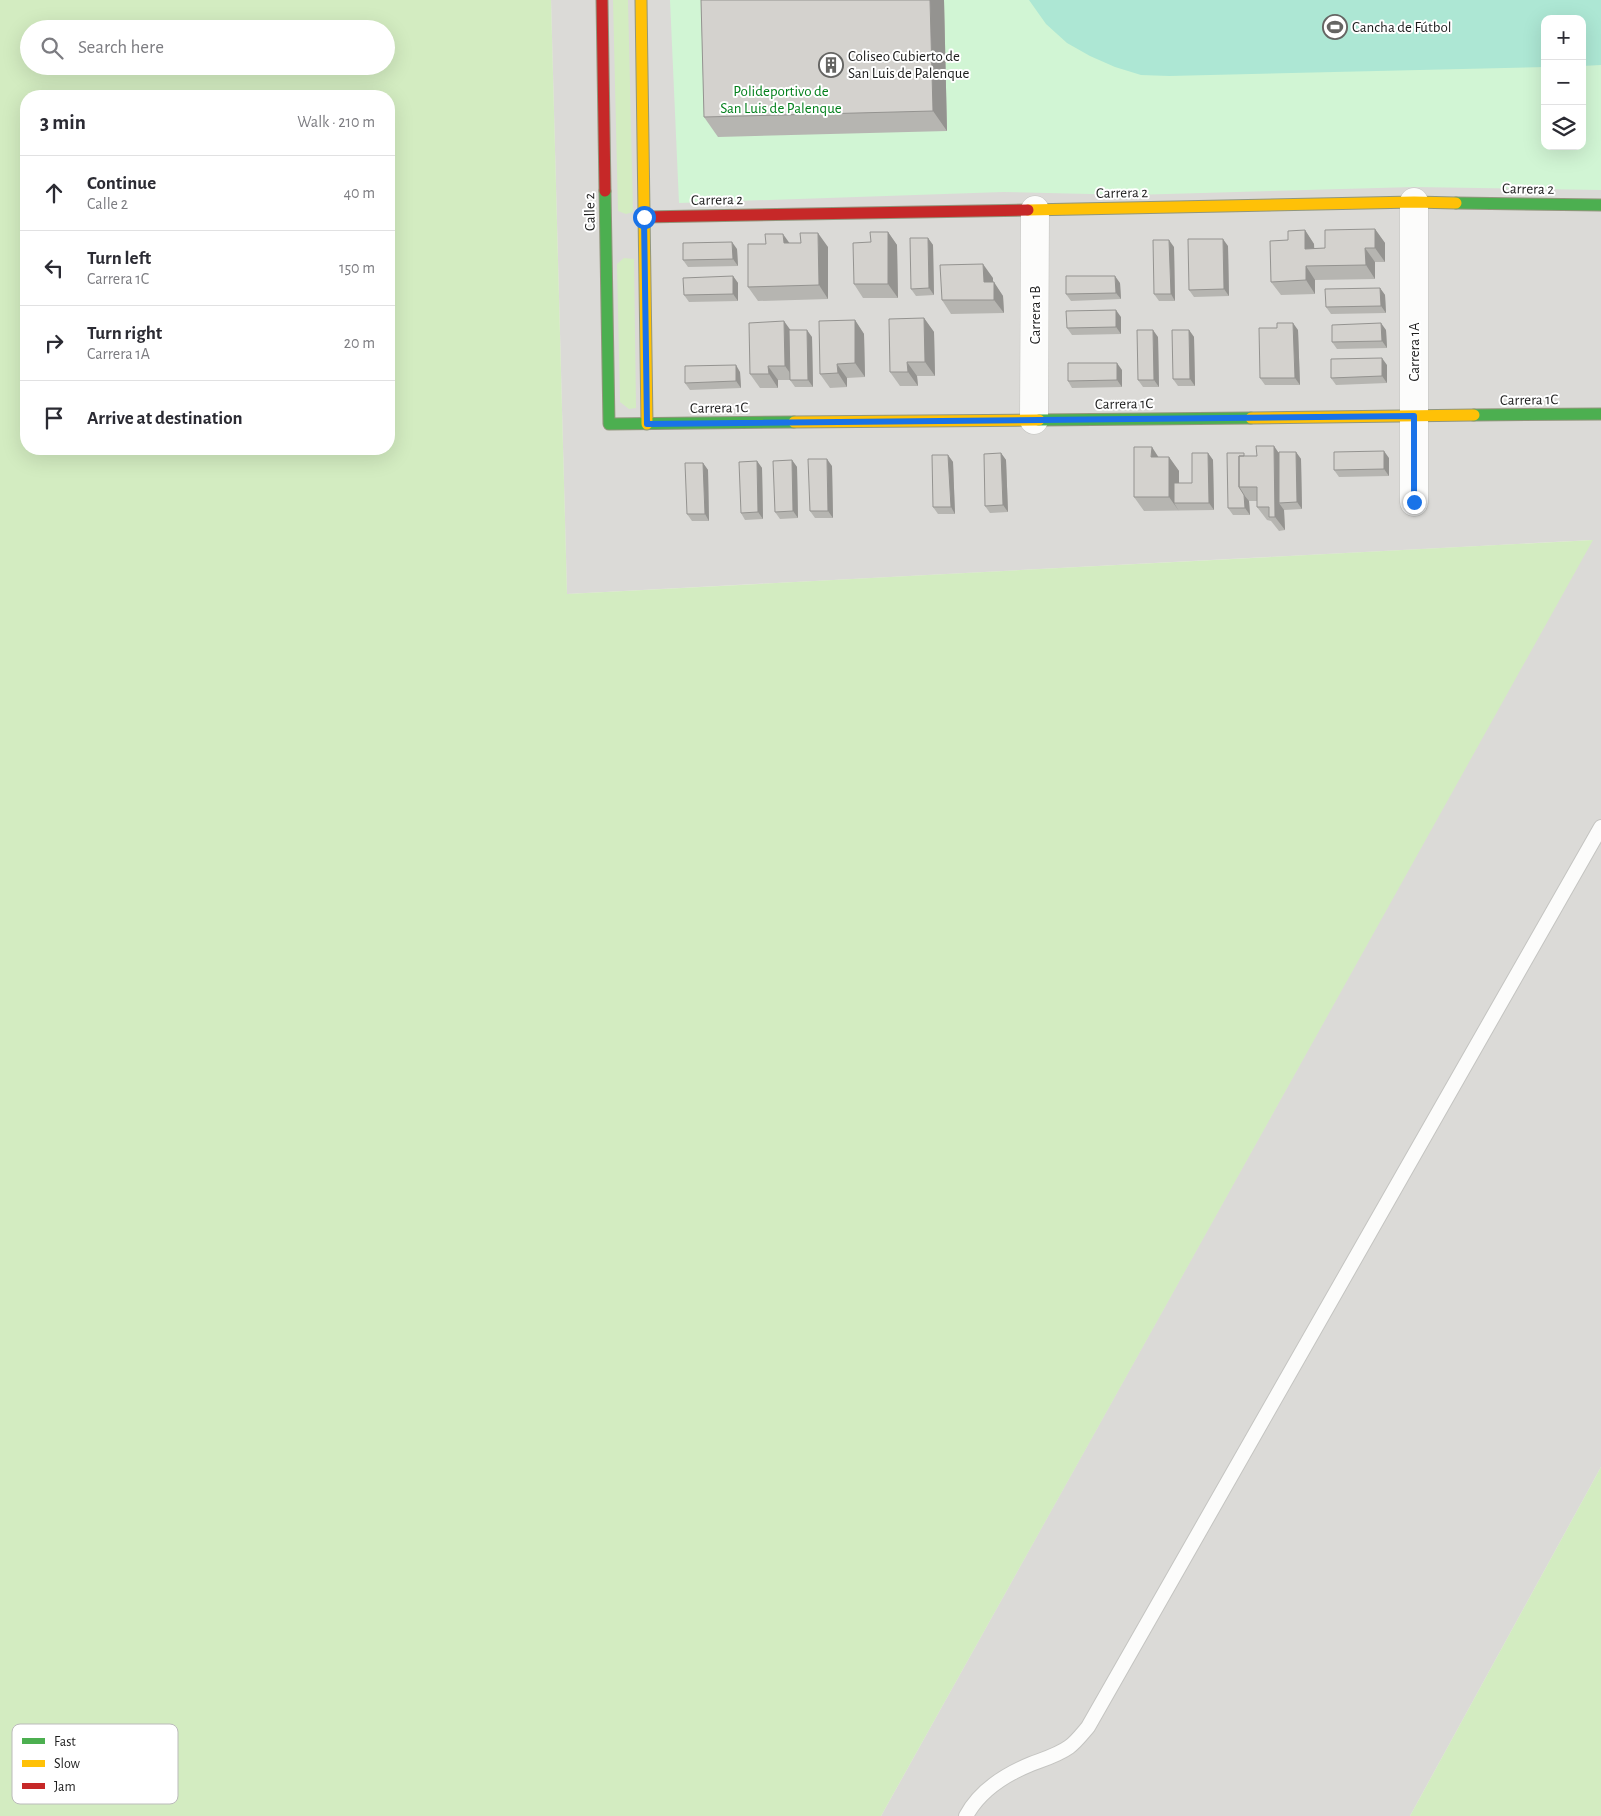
<!DOCTYPE html>
<html lang="en">
<head>
<meta charset="utf-8">
<style>
	:root { --surface:#fff; --page:#f2f2f3; --text:#2b2b33; --muted:#7c7c81; --line:#e1e1e2 }
	body { margin:0; font-family:"Alegreya Sans",sans-serif; background:var(--page); color:var(--text) }
	.controls { position:absolute; right:15px; top:15px; display:grid; overflow:hidden; border-radius:10px; box-shadow:0 5px 20px #0002 }
	.controls button { width:45px; height:45px; display:grid; place-items:center; padding:0; border:0; border-bottom:1px solid var(--line); background:var(--surface); color:var(--text); font:25px sans-serif }
	.stop { position:absolute; width:15px; height:15px; margin:-11px; border:4px solid #1a73e8; border-radius:50%; background:#fff }
	.stop.end { background:#1a73e8; border-color:#fff; box-shadow:0 1px 5px #0008 }
	.list { margin:0; padding:0; list-style:none }
	h2 { display:flex; justify-content:space-between; align-items:center; height:65px; margin:0; padding:0 20px; font-size:21px }
	h2 small { font-size:16px; font-weight:400; color:var(--muted) }
	.list li { display:grid; grid-template-columns:32px 1fr auto; gap:15px; align-items:center; box-sizing:border-box; height:75px; padding:0 20px; border-top:1px solid var(--line) }
	.list b { display:block; font-size:19px; white-space:nowrap }
	.list p { margin:0; font-size:16px; white-space:nowrap; color:var(--muted) }
	.list em { font-size:16px; font-style:normal; color:var(--muted) }
	.icon { flex:none; width:28px; height:28px; fill:none; stroke:currentColor; stroke-width:2; stroke-linecap:round; stroke-linejoin:round }
	.map { position:relative; flex:none; width:1601px; height:1816px; overflow:hidden }
	.search { position:absolute; background:var(--surface); box-shadow:0 5px 20px #0002; left:20px; top:20px; width:375px; height:55px; display:flex; align-items:center; gap:12px; box-sizing:border-box; padding:0 18px; border-radius:28px; color:var(--muted); font-size:19px }
	.panel { position:absolute; background:var(--surface); box-shadow:0 5px 20px #0002; left:20px; top:90px; width:375px; height:365px; border-radius:20px }
	.map>svg:first-child { display:block }
	.residential { fill:#dbdad7; fill-rule:evenodd }
	.grass { fill:#d3ecc1; fill-rule:evenodd }
	.park { fill:#d1f5d4; fill-rule:evenodd }
	.pitch { fill:#ade7d4 }
	.lines { fill:none; stroke-linecap:round; stroke-linejoin:round }
	.lane-casing { stroke:#c4c4c1; stroke-width:16 }
	.street-casing { stroke:#c4c4c1; stroke-width:29 }
	.fast-casing { stroke:#91967c; stroke-width:13 }
	.slow-casing { stroke:#91967c; stroke-width:13 }
	.jam-casing { stroke:#91967c; stroke-width:13 }
	.lane { stroke:#fcfcfb; stroke-width:14 }
	.street { stroke:#fcfcfb; stroke-width:28 }
	.fast { stroke:#4caf50; stroke-width:11 }
	.slow { stroke:#ffc107; stroke-width:11 }
	.jam { stroke:#c62828; stroke-width:11 }
	.wall { fill:#b6b5b1 }
	.shaded-wall { fill:#949390 }
	.building { fill:#d4d2ce; stroke:#949390 }
	.route { stroke:#1a73e8; stroke-width:6 }
	.labels { text-anchor:middle; dominant-baseline:central; stroke-width:4; stroke-linejoin:round; paint-order:stroke }
	.poi-label { font-size:15px; fill:#1d1d1d; stroke:#fff; text-anchor:start }
	.park-label { font-size:15px; fill:#04811d; stroke:#fff }
	.street-label { font-size:15px; fill:#1d1d1d; stroke:#fff }
	.key { fill:#fff; stroke:#bbb; stroke-width:1 }
	.key-label { font-size:14px; fill:#1d1d1d }
</style>
</head>
<body>
<div class="map">
<svg width="1601" height="1816" viewBox="0 0 1601 1816">
	<rect width="100%" height="100%" fill="#ecebe5"/>
	<!-- residential -->
	<path class="residential" d="M551 0H1601V1467L1410 1816H881L1592 540 567 594ZM1545 19H1582V146H1545Z"/>
	<!-- grass -->
	<path class="grass" d="M0 0H551L567 594 1593 540 881 1816H0ZM29 29H386V66H29ZM26 96H389V449H26Z
		M613 0H628L633 212 626 214 618 211Z
		M624 258 634 259 636 408 629 409 620 402 617 264Z
		M1601 1467V1816H1410Z"/>
	<!-- park -->
	<path class="park" d="M670 0H1601V190L1414 187 1132 195 1003 192 679 203ZM1545 19H1582V146H1545Z"/>
	<!-- pitch -->
	<path class="pitch" d="M1029 0H1601V65L1582 66V19H1545V67L1169 76 1141 75 1115 67 1090 56 1067 43 1046 24Z"/>
	<g class="lines">
		<defs>
			<path id="lane" d="M966 1816C980 1790 1004 1775 1031 1764 1044 1759 1058 1755 1069 1747 1076 1742 1082 1734 1088 1727L1601 827"/>
			<path id="street" d="M1034 420 1035 210
				M1414 502V202"/>
			<path id="fast" d="M605 191 609 424 794 422
				M1456 203 1601 205
				M1474 415 1601 414
				M1039 420 1251 418"/>
			<path id="slow" d="M641 0 647 424
				M1028 210 1414 202 1456 203
				M1251 418 1474 415
				M794 422 1039 420"/>
			<path id="jam" d="M602 0 605 191
				M644 217 1028 210"/>
		</defs>
		<!-- lane casing -->
		<use href="#lane" class="lane-casing"/>
		<!-- street casing -->
		<use href="#street" class="street-casing"/>
		<!-- fast casing -->
		<use href="#fast" class="fast-casing"/>
		<!-- slow casing -->
		<use href="#slow" class="slow-casing"/>
		<!-- jam casing -->
		<use href="#jam" class="jam-casing"/>
		<!-- lane -->
		<use href="#lane" class="lane"/>
		<!-- street -->
		<use href="#street" class="street"/>
		<!-- fast -->
		<use href="#fast" class="fast"/>
		<!-- slow -->
		<use href="#slow" class="slow"/>
		<!-- jam -->
		<use href="#jam" class="jam"/>
	</g>
	<!-- wall -->
	<path class="wall" d="M701 0H944L947 131 718 137 704 117Z
		M1375 229 1385 243V262H1375V279L1315 280V294L1281 295 1271 282 1288 240 1305 230 1314 244V248H1325Z
		M888 232 897 245 898 298H863L854 284 871 242Z
		M928 238 933 245 934 295 916 296 911 289Z
		M790 243 828 247V299L758 301 748 287Z
		M1228 246 1229 296 1194 297 1189 290Z
		M1174 247 1175 301H1159L1154 294Z
		M737 249 738 266 688 267 683 260Z
		M733 276 738 283V301L689 302 684 295Z
		M993 278V282L1003 296 1004 313 951 314 942 300Z
		M1120 283 1121 299 1071 301 1066 294Z
		M1380 288 1385 295 1386 313 1331 314 1326 307Z
		M1121 317V334L1072 335 1067 328Z
		M924 318 934 332 935 376H917L918 386H900L890 372Z
		M855 320 864 334 865 377 847 378V387L830 388 820 374Z
		M791 330 812 337 813 387H795L790 380H778V388H760L750 374Z
		M1189 330 1194 337 1195 386H1178L1173 379Z
		M1298 330 1300 385H1265L1260 378Z
		M1386 330 1387 348 1337 349 1332 342Z
		M1158 337 1159 387H1143L1138 380Z
		M1387 365V383L1336 385 1331 378Z
		M1122 370V387L1072 388 1068 381Z
		M740 372 741 388 690 390 685 383Z
		M1279 452H1296L1301 459 1302 509 1284 510 1285 530 1279 531 1271 521 1267 520 1257 507V501H1249L1250 515H1233L1228 508 1246 456H1257Z
		M1001 453 1006 460 1008 512 990 513 985 506Z
		M1208 453 1213 460 1214 510 1144 511 1134 497 1159 457H1169L1179 471V483H1192Z
		M948 455 953 462 955 514H938L933 507Z
		M1389 458V476L1339 477 1334 470Z
		M792 460 797 467 798 518 780 519 775 512Z
		M757 461 762 468 763 519 745 520 741 513Z
		M703 463 708 470 709 521H692L687 514Z
		M832 466 833 518H815L810 511Z"/>
	<!-- shaded-wall -->
	<path class="shaded-wall" d="M930 0H944L947 131 933 111Z
		M1375 229 1385 243V262L1375 248Z
		M1305 230 1314 244 1315 262 1305 249Z
		M888 232 897 245 898 298 888 284Z
		M818 233 828 247V299L819 285Z
		M783 234 793 248 784 243Z
		M928 238 933 245 934 295 929 288Z
		M1223 239 1228 246 1229 296 1224 289Z
		M1169 240 1174 247 1175 301 1171 294Z
		M732 242 737 249 738 266 733 259Z
		M1365 248 1375 262V279L1366 265Z
		M983 264 993 278V295L984 282Z
		M1306 266 1315 280V294L1306 280Z
		M733 276 738 283V301L733 294Z
		M1115 276 1120 283 1121 299 1116 293Z
		M994 282 1003 296 1004 313 994 300Z
		M1380 288 1385 295 1386 313 1381 306Z
		M1116 310 1121 317V334L1116 327Z
		M924 318 934 332 935 376 925 362Z
		M855 320 864 334 865 377 855 363Z
		M784 321 794 335 795 380 785 366Z
		M1293 323 1298 330 1300 385 1295 378Z
		M1381 323 1386 330 1387 348 1382 341Z
		M807 330 812 337 813 387 808 380Z
		M1153 330 1158 337 1159 387 1154 380Z
		M1189 330 1194 337 1195 386 1190 379Z
		M1382 358 1387 365V383L1382 376Z
		M907 362 917 376 918 386 908 372Z
		M1117 363 1122 370V387L1117 380Z
		M837 364 847 378V387L838 373Z
		M736 365 740 372 741 388 736 381Z
		M768 366 778 380V388L769 374Z
		M1274 446 1283 459 1279 503 1284 510 1285 530 1275 517Z
		M1152 447 1161 461 1151 457Z
		M1384 451 1389 458V476L1384 469Z
		M1296 452 1301 459 1302 509 1297 502Z
		M1001 453 1006 460 1008 512 1003 505Z
		M1208 453 1213 460 1214 510 1209 503Z
		M948 455 953 462 955 514 951 507Z
		M1169 457 1179 471V503H1174L1179 511 1169 497Z
		M827 459 832 466 833 518 828 511Z
		M792 460 797 467 798 518 793 511Z
		M757 461 762 468 763 519 758 512Z
		M703 463 708 470 709 521 705 514Z
		M1244 495 1249 501 1250 515 1245 508Z"/>
	<!-- building -->
	<path class="building" d="M701 0H930L933 111 704 117Z
		M1375 229V248H1365L1366 265 1306 266V280L1271 282 1270 241 1288 240V231L1305 230V249L1325 248V230Z
		M870 232H888V284H854L853 243 871 242Z
		M800 233H818L819 285 748 287V244H766L765 234H783L784 243H801Z
		M910 238H928L929 288 911 289Z
		M1188 239H1223L1224 289 1189 290Z
		M1153 240H1169L1171 294H1154Z
		M732 242 733 259 683 260V243Z
		M983 264 984 282H994V300H942L940 265Z
		M733 276V294L684 295 683 278Z
		M1066 276H1115L1116 293 1066 294Z
		M1380 288 1381 306 1326 307 1325 289Z
		M1116 310V327L1067 328 1066 311Z
		M924 318 925 362H907L908 372H890L889 319Z
		M855 320V363L837 364 838 373 820 374 819 321Z
		M784 321 785 366H768L769 374H750L749 323Z
		M1277 323H1293L1295 378H1260L1259 328H1277Z
		M1381 323 1382 341 1332 342V325Z
		M789 330H807L808 380H790Z
		M1137 330H1153L1154 380H1138Z
		M1172 330H1189L1190 379H1173Z
		M1382 358V376L1331 378V359Z
		M1068 363H1117V380L1068 381Z
		M736 365V381L685 383V366Z
		M1256 446H1274L1275 517H1269V507H1257V487H1239V456H1257Z
		M1134 447H1152L1151 457H1169V497H1134Z
		M1384 451V469L1334 470V452Z
		M1279 452H1296L1297 502 1279 503Z
		M1001 453 1003 505 985 506 984 454Z
		M1192 453H1208L1209 503H1174V483H1192Z
		M1227 453H1244V456H1239V487L1244 495 1245 508H1228Z
		M932 455H948L951 507H933Z
		M808 459H827L828 511H810Z
		M792 460 793 511 775 512 773 461Z
		M757 461 758 512 741 513 739 462Z
		M685 463H703L705 514H687Z"/>
	<g class="lines">
		<!-- route -->
		<path class="route" d="M644 217 647 424 1414 416V502"/>
	</g>
	<!-- icons -->
	<defs>
		<symbol id="stadium-ring" viewBox="-11 -11 22 22"><circle r="9.5" fill="#fff" stroke="#656563" stroke-width="1.5"/><path d="M0-5a6.5 5 0 1 0 0 10a6.5 5 0 1 0 0-10ZM-3.5-1.8h7v3.6h-7Z" fill="#656563"/></symbol>
		<symbol id="building-ring" viewBox="-11 -11 22 22"><circle r="9.5" fill="#fff" stroke="#656563" stroke-width="1.5"/><path d="M-4-6H4V6H1V3H-1V6H-4ZM-2.5-4.3h1.7v1.8h-1.7ZM.8-4.3h1.7v1.8H.8ZM-2.5-1h1.7V.8h-1.7ZM.8-1h1.7V.8H.8Z" fill="#656563"/></symbol>
	</defs>
	<g fill-rule="evenodd">
		<use href="#stadium-ring" x="1321" y="13" width="28" height="28"/>
		<use href="#building-ring" x="817" y="51" width="28" height="28"/>
	</g>
	<g class="labels">
		<!-- poi labels -->
		<g class="poi-label">
			<text x="1352" y="27">Cancha de Fútbol</text>
			<text x="848" y="56">Coliseo Cubierto de<tspan x="848" dy="17">San Luis de Palenque</tspan></text>
		</g>
		<!-- park labels -->
		<g class="park-label">
			<text x="781" y="91">Polideportivo de<tspan x="781" dy="17">San Luis de Palenque</tspan></text>
		</g>
		<!-- street labels -->
		<g class="street-label">
			<text transform="translate(1528 189) rotate(1)">Carrera 2</text>
			<text transform="translate(1122 193) rotate(-1)">Carrera 2</text>
			<text transform="translate(717 200) rotate(-1)">Carrera 2</text>
			<text transform="translate(590 212) rotate(-91)">Calle 2</text>
			<text transform="translate(1035 315) rotate(-90)">Carrera 1B</text>
			<text transform="translate(1414 352) rotate(-90)">Carrera 1A</text>
			<text transform="translate(1529 400) rotate(-1)">Carrera 1C</text>
			<text transform="translate(1124 404) rotate(-1)">Carrera 1C</text>
			<text transform="translate(719 408) rotate(-1)">Carrera 1C</text>
		</g>
	</g>
	<!-- legend -->
	<rect x="12" y="1724" width="166" height="80" rx="8" class="key"/>
	<rect x="22" y="1738" width="23" height="6" fill="#4caf50"/>
	<rect x="22" y="1760" width="23" height="7" fill="#ffc107"/>
	<rect x="22" y="1783" width="23" height="6" fill="#c62828"/>
	<g class="key-label">
		<text x="54" y="1746">Fast</text>
		<text x="54" y="1768">Slow</text>
		<text x="54" y="1791">Jam</text>
	</g>
</svg>
<div class="controls">
<button>+</button>
<button>−</button>
<button><svg class="icon" aria-label="layers" viewBox="0 0 24 24"><path d="M12 4l9 5-9 5-9-5zM3 14l9 5 9-5"/></svg></button>
</div>
<div class="stop" style="left:644px;top:217px"></div>
<div class="stop end" style="left:1414px;top:502px"></div>
<div class="search"><svg class="icon" aria-label="search" viewBox="0 0 24 24"><circle cx="10" cy="10" r="6"/><path d="M15 15l6 6"/></svg>Search here</div>
<section class="panel">
<h2>3 min<small>Walk · 210 m</small></h2>
<ul class="list">
<li><svg class="icon" aria-label="ahead" viewBox="0 0 24 24"><path d="M12 20V5M6 11l6-6 6 6"/></svg><div><b>Continue</b><p>Calle 2</p></div><em>40 m</em></li>
<li><svg class="icon" aria-label="left" viewBox="0 0 24 24"><path d="M17 20v-9H6M10 6l-5 5 5 5"/></svg><div><b>Turn left</b><p>Carrera 1C</p></div><em>150 m</em></li>
<li><svg class="icon" aria-label="right" viewBox="0 0 24 24"><path d="M7 20v-9h11M14 6l5 5-5 5"/></svg><div><b>Turn right</b><p>Carrera 1A</p></div><em>20 m</em></li>
<li><svg class="icon" aria-label="arrive" viewBox="0 0 24 24"><path d="M6 21V4h12l-3 4 3 4H6"/></svg><div><b>Arrive at destination</b></div></li>
</ul>
</section>
</div>
</body>
</html>
